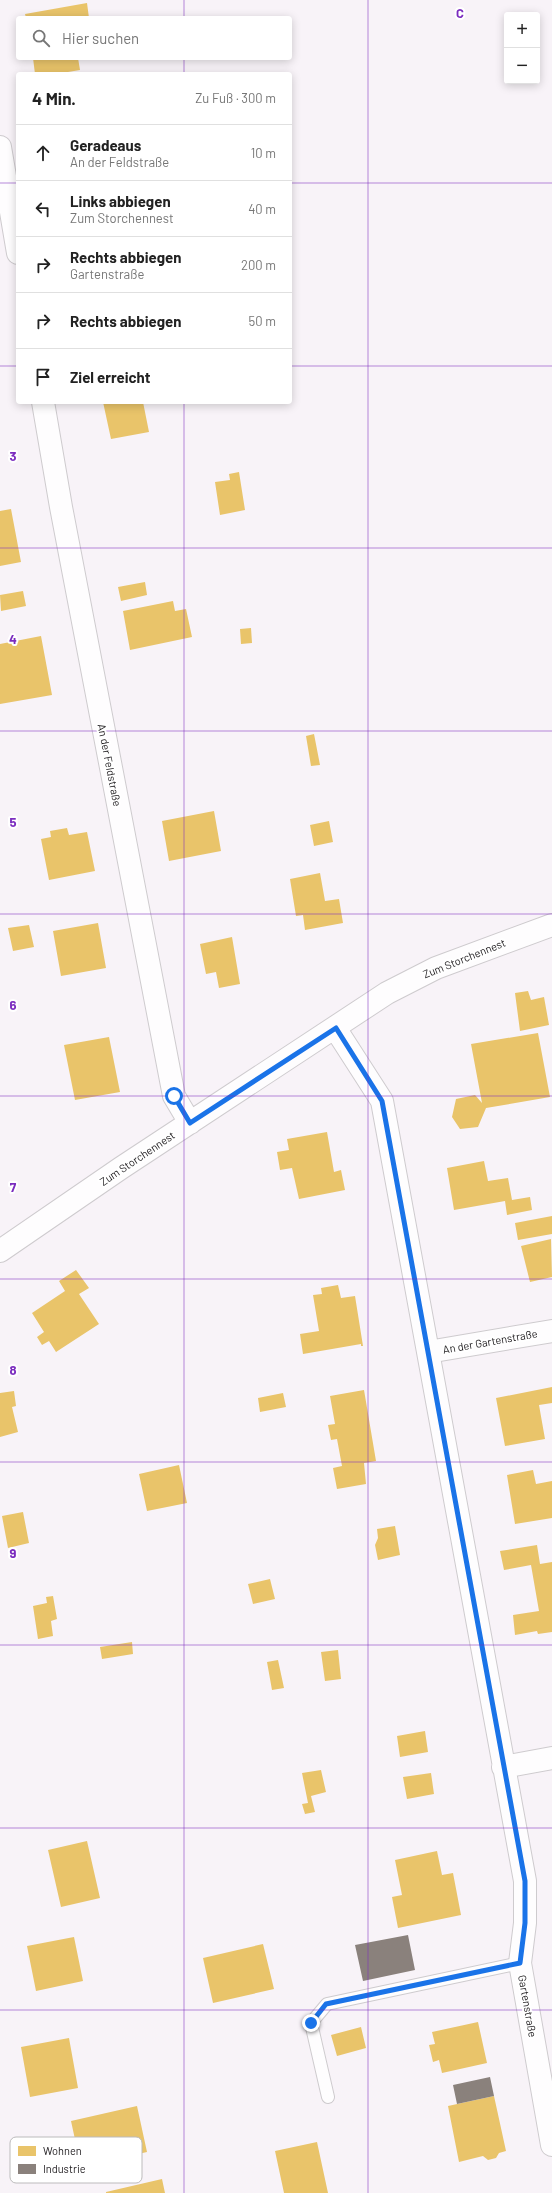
<!DOCTYPE html>
<html lang="de">
<head>
<meta charset="utf-8">
<style>
	:root { --surface:#fff; --page:#f2f2f2; --text:#222; --muted:#767676; --line:#e0e0e0 }
	body { margin:0; font-family:Barlow,sans-serif; background:var(--page); color:var(--text) }
	.controls { position:absolute; right:12px; top:12px; display:grid; overflow:hidden; border-radius:4px; box-shadow:0 2px 10px #0003 }
	.controls button { width:36px; height:36px; display:grid; place-items:center; padding:0; border:0; border-bottom:1px solid var(--line); background:var(--surface); color:var(--text); font:20px sans-serif }
	.stop { position:absolute; width:12px; height:12px; margin:-9px; border:3px solid #1a73e8; border-radius:50%; background:#fff }
	.stop.end { background:#1a73e8; border-color:#fff; box-shadow:0 1px 4px #0008 }
	.list { margin:0; padding:0; list-style:none }
	h2 { display:flex; justify-content:space-between; align-items:center; height:52px; margin:0; padding:0 16px; font-size:17px }
	h2 small { font-size:13px; font-weight:400; color:var(--muted) }
	.list li { display:grid; grid-template-columns:26px 1fr auto; gap:12px; align-items:center; box-sizing:border-box; height:56px; padding:0 16px; border-top:1px solid var(--line) }
	.list b { display:block; font-size:15px; white-space:nowrap }
	.list p { margin:0; font-size:13px; white-space:nowrap; color:var(--muted) }
	.list em { font-size:13px; font-style:normal; color:var(--muted) }
	.icon { flex:none; width:22px; height:22px; fill:none; stroke:currentColor; stroke-width:2; stroke-linecap:round; stroke-linejoin:round }
	.map { position:relative; flex:none; width:552px; height:2193px; overflow:hidden }
	.search { position:absolute; background:var(--surface); box-shadow:0 2px 10px #0003; left:16px; top:16px; width:276px; height:44px; display:flex; align-items:center; gap:10px; box-sizing:border-box; padding:0 14px; border-radius:4px; color:var(--muted); font-size:15px }
	.panel { position:absolute; background:var(--surface); box-shadow:0 2px 10px #0003; left:16px; top:72px; width:276px; height:332px; border-radius:4px }
	.map>svg:first-child { display:block }
	.homes { fill:#e9c46a }
	.industry { fill:#8a817c }
	.lines { fill:none; stroke-linecap:round; stroke-linejoin:round }
	.service-casing { stroke:#cecbce; stroke-width:14 }
	.minor-casing { stroke:#cecbce; stroke-width:24 }
	.service { stroke:#fefdfe; stroke-width:12 }
	.minor { stroke:#fefdfe; stroke-width:22 }
	.route { stroke:#1a73e8; stroke-width:5 }
	.grid { fill:none; stroke:#7b2cbf; stroke-width:1; stroke-opacity:0.55 }
	.labels { text-anchor:middle; dominant-baseline:central; stroke-width:4; stroke-linejoin:round; paint-order:stroke }
	.street-label { font-size:11px; fill:#1f1c1f; stroke:#fff }
	.key { fill:#fff; stroke:#bcbbbc; stroke-width:1 }
	.key-label { font-size:11px; fill:#1f1c1f }
	.grid-label { font-size:13px; text-anchor:middle; font-weight:bold; fill:#7b2cbf; stroke:#fff; stroke-width:4; stroke-linejoin:round; paint-order:stroke }
</style>
</head>
<body>
<div class="map">
<svg width="552" height="2193" viewBox="0 0 552 2193">
	<rect width="100%" height="100%" fill="#f8f3f8"/>
	<!-- homes -->
	<path class="homes" d="M87 3 89 18H26L25 14Z
		M33 58H78L80 70 56 74H35Z
		M103 402H143L149 432 111 439Z
		M239 472 245 510 220 515 215 482 230 480 229 474Z
		M11 509 21 562 0 566V511Z
		M145 582 147 595 121 601 118 587Z
		M23 591 26 606 1 611 0 595Z
		M173 601 175 611 186 609 192 637 130 650 123 611Z
		M251 628 252 643 241 644 240 629Z
		M41 636 52 695 0 704V644Z
		M314 734 320 765 311 766 306 736Z
		M214 811 221 851 169 861 162 821Z
		M329 821 333 842 314 846 310 825Z
		M67 828 69 835 87 832 95 871 49 880 41 839 51 837 50 831Z
		M320 873 325 901 339 899 343 923 305 930 303 915 296 916 290 879Z
		M98 923 106 968 61 976 53 931Z
		M29 925 34 947 13 951 8 928Z
		M232 937 240 984 219 988 216 972 206 974 200 944Z
		M528 991 531 1000 544 997 549 1025 520 1031 515 993Z
		M538 1033 550 1097 486 1108 478 1127 460 1129 452 1117 456 1099 475 1095 482 1103 471 1044Z
		M109 1037 120 1092 75 1100 64 1045Z
		M327 1132 334 1172 341 1170 345 1190 299 1199 292 1168 280 1170 277 1152 289 1150 287 1139Z
		M484 1161 488 1181 508 1178 512 1200 530 1197 532 1210 507 1215 505 1201 454 1210 447 1168Z
		M552 1216V1234L518 1240 515 1223Z
		M551 1239 552 1277 530 1282 521 1246Z
		M76 1270 89 1288 79 1294 99 1324 56 1352 49 1341 42 1345 37 1337 44 1332 32 1313 65 1291 59 1281Z
		M338 1285 341 1298 355 1296 363 1346H361V1344L303 1354 300 1334 319 1331 313 1295 322 1294 321 1288Z
		M552 1387V1403L539 1405 545 1439 505 1446 496 1398Z
		M364 1390 376 1461 364 1463 366 1484 337 1489 333 1468 342 1466 337 1439 331 1440 328 1425 335 1424 330 1396Z
		M14 1391 16 1406 12 1407 18 1432 0 1437V1393Z
		M283 1393 286 1407 260 1412 258 1398Z
		M179 1465 187 1503 147 1511 139 1474Z
		M533 1470 536 1484 552 1481V1518L515 1524 507 1475Z
		M23 1512 29 1543 8 1548 2 1516Z
		M395 1526 400 1555 378 1560 375 1545 378 1538 377 1529Z
		M537 1545 540 1564 552 1562V1632L538 1634 537 1631 515 1635 513 1615 539 1611 531 1565 504 1570 500 1551Z
		M270 1579 275 1599 253 1604 248 1584Z
		M53 1596 57 1619 51 1621 53 1636 38 1639 33 1606 47 1603 46 1597Z
		M132 1642 133 1654 102 1659 100 1647Z
		M338 1650 341 1679 325 1681 321 1652Z
		M278 1660 284 1688 272 1690 267 1662Z
		M425 1731 428 1752 400 1757 397 1736Z
		M321 1770 326 1792 311 1796 315 1812 305 1814 302 1804 308 1803 302 1773Z
		M431 1773 434 1794 407 1799 403 1777Z
		M87 1841 100 1898 61 1907 48 1850Z
		M437 1851 442 1875 453 1873 461 1915 398 1928 392 1897 402 1895 395 1860Z
		M74 1937 83 1981 36 1991 27 1946Z
		M263 1944 274 1989 213 2003 203 1958Z
		M478 2022 487 2063 442 2073 439 2060 433 2062 429 2045 435 2044 432 2032Z
		M361 2027 366 2048 337 2056 331 2035Z
		M69 2038 78 2088 30 2097 21 2047Z
		M494 2096 506 2151 499 2153 496 2158 488 2160 483 2156 459 2162 448 2106Z
		M137 2106 147 2152 81 2167 71 2121Z
		M317 2142 328 2193H284L275 2151Z
		M162 2179 165 2193H106V2192Z"/>
	<!-- industry -->
	<path class="industry" d="M408 1935 415 1970 363 1981 355 1945Z
		M490 2077 494 2096 457 2104 453 2085Z"/>
	<g class="lines">
		<defs>
			<path id="service" d="M328 2097 311 2023 327 2004 520 1963"/>
			<path id="minor" d="M0 147 18 253
				M43 402 61 507 174 1096 190 1123
				M335 1028 382 1101 525 1881V1923L520 1963 552 2145
				M0 1251 121 1168 387 993 436 968 552 925
				M428 1352 552 1331
				M503 1767 552 1758"/>
		</defs>
		<!-- service casing -->
		<use href="#service" class="service-casing"/>
		<!-- minor casing -->
		<use href="#minor" class="minor-casing"/>
		<!-- service -->
		<use href="#service" class="service"/>
		<!-- minor -->
		<use href="#minor" class="minor"/>
	</g>
	<g class="lines">
		<!-- route -->
		<path class="route" d="M174 1096 190 1123 336 1028 382 1101 525 1881V1923L520 1963 326 2004 311 2023"/>
	</g>
	<!-- grid -->
	<path class="grid" d="M184 0V18M368 0V2193M184 58V74M0 183H18M290 183H552M0 366H18M290 366H552M184 402V2193M0 548H552M0 731H552M0 914H552M0 1096H552M0 1279H552M0 1462H552M0 1645H552M0 1828H552M0 2010H552"/>
	<g class="labels">
		<!-- street labels -->
		<g class="street-label">
			<text transform="translate(110 765) rotate(79)">An der Feldstraße</text>
			<text transform="translate(464 958) rotate(-22)">Zum Storchennest</text>
			<text transform="translate(137 1158) rotate(-34)">Zum Storchennest</text>
			<text transform="translate(490 1341) rotate(-10)">An der Gartenstraße</text>
			<text transform="translate(528 2006) rotate(80)">Gartenstraße</text>
		</g>
	</g>
	<!-- legend -->
	<rect x="10" y="2137" width="132" height="46" rx="6" class="key"/>
	<rect x="18" y="2146" width="18" height="10" fill="#e9c46a"/>
	<rect x="18" y="2164" width="18" height="10" fill="#8a817c"/>
	<g class="key-label">
		<text x="43" y="2155">Wohnen</text>
		<text x="43" y="2173">Industrie</text>
	</g>
	<g class="grid-label">
		<text x="460" y="18">C</text>
		<text x="13" y="461">3</text>
		<text x="13" y="644">4</text>
		<text x="13" y="827">5</text>
		<text x="13" y="1010">6</text>
		<text x="13" y="1192">7</text>
		<text x="13" y="1375">8</text>
		<text x="13" y="1558">9</text>
	</g>
</svg>
<div class="controls">
<button>+</button>
<button>−</button>
</div>
<div class="stop" style="left:174px;top:1096px"></div>
<div class="stop end" style="left:311px;top:2023px"></div>
<div class="search"><svg class="icon" aria-label="search" viewBox="0 0 24 24"><circle cx="10" cy="10" r="6"/><path d="M15 15l6 6"/></svg>Hier suchen</div>
<section class="panel">
<h2>4 Min.<small>Zu Fuß · 300 m</small></h2>
<ul class="list">
<li><svg class="icon" aria-label="ahead" viewBox="0 0 24 24"><path d="M12 20V5M6 11l6-6 6 6"/></svg><div><b>Geradeaus</b><p>An der Feldstraße</p></div><em>10 m</em></li>
<li><svg class="icon" aria-label="left" viewBox="0 0 24 24"><path d="M17 20v-9H6M10 6l-5 5 5 5"/></svg><div><b>Links abbiegen</b><p>Zum Storchennest</p></div><em>40 m</em></li>
<li><svg class="icon" aria-label="right" viewBox="0 0 24 24"><path d="M7 20v-9h11M14 6l5 5-5 5"/></svg><div><b>Rechts abbiegen</b><p>Gartenstraße</p></div><em>200 m</em></li>
<li><svg class="icon" aria-label="right" viewBox="0 0 24 24"><path d="M7 20v-9h11M14 6l5 5-5 5"/></svg><div><b>Rechts abbiegen</b></div><em>50 m</em></li>
<li><svg class="icon" aria-label="arrive" viewBox="0 0 24 24"><path d="M6 21V4h12l-3 4 3 4H6"/></svg><div><b>Ziel erreicht</b></div></li>
</ul>
</section>
</div>
</body>
</html>
